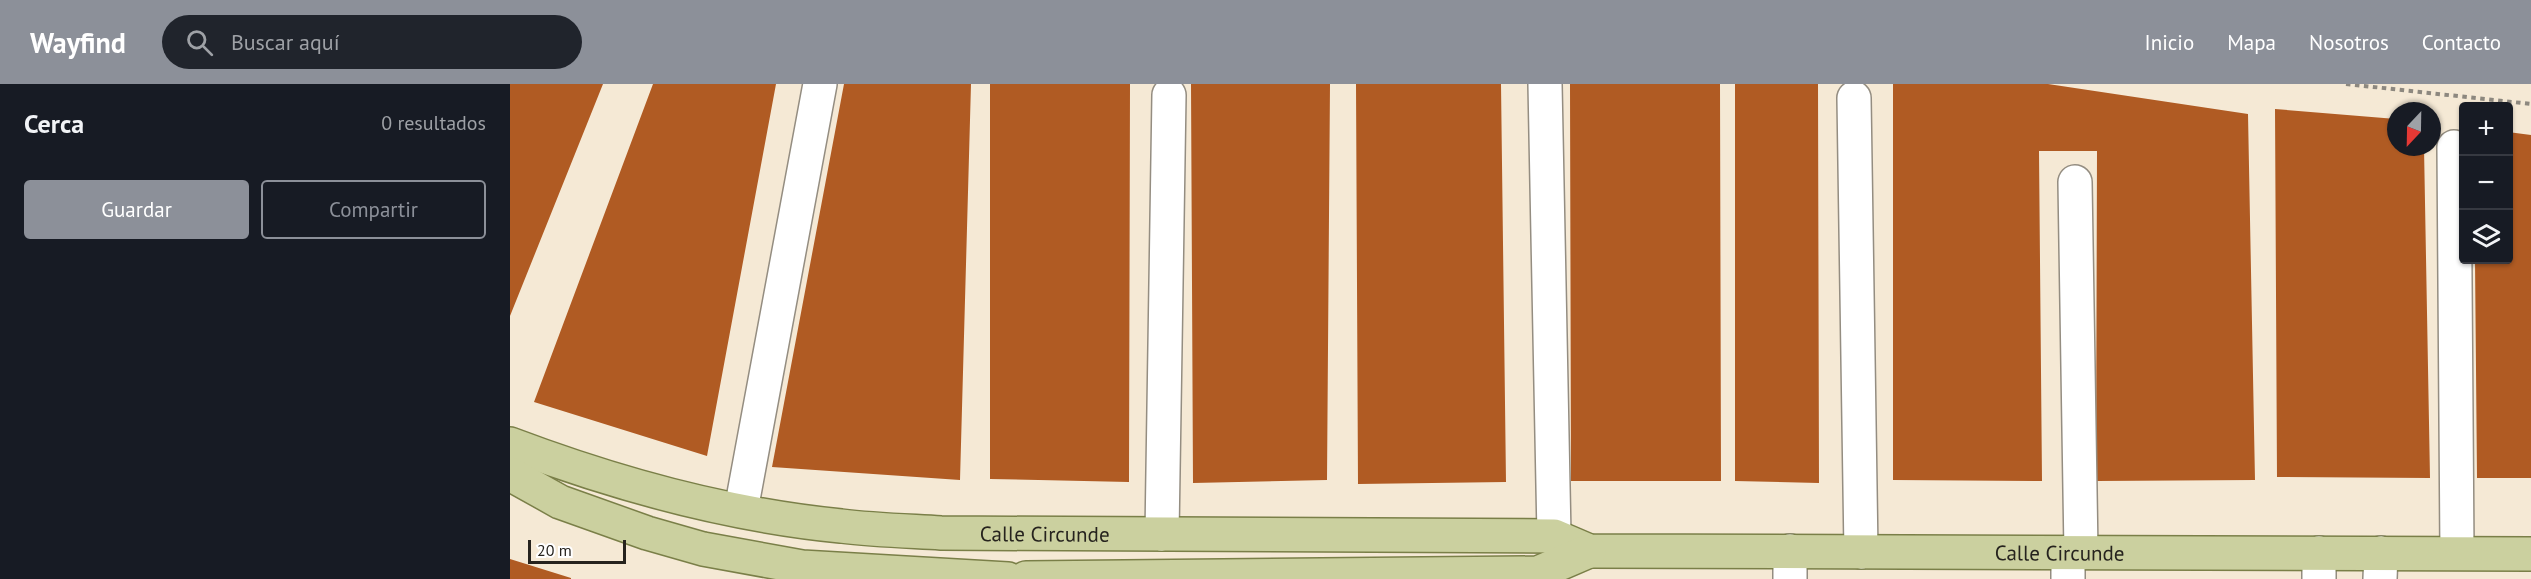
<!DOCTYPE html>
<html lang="es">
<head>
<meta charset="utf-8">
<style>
	:root { --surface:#171b24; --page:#20242c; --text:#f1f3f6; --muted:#9ea1a6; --line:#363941; --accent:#8c9099 }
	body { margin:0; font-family:"PT Sans",sans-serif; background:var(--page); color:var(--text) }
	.controls { position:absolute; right:18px; top:18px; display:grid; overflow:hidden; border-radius:6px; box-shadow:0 2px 4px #0004 }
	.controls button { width:54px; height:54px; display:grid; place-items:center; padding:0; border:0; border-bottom:2px solid var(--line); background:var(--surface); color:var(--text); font:30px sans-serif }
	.compass { position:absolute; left:1877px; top:18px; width:54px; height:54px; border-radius:50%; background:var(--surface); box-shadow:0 2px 4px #0004; rotate:202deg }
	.scale { position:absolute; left:18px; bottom:15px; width:98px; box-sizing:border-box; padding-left:6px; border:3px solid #26231e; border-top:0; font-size:16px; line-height:21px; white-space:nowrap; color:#26231e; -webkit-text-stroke:4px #fff; paint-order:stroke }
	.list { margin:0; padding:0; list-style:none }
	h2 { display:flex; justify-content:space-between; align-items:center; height:78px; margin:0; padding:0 24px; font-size:26px }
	h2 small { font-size:20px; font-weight:400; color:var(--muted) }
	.actions { display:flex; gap:12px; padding:18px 24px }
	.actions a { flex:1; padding:14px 0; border:2px solid var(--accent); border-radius:6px; text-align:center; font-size:21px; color:var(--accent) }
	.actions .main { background:var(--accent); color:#fff }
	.icon { flex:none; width:33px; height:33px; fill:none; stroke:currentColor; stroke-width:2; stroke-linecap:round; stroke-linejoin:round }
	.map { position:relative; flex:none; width:2021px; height:495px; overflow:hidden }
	header { display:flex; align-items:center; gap:36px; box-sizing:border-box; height:84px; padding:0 30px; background:var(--accent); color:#fff }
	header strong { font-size:28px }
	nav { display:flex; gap:33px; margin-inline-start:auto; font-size:21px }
	.search { width:420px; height:54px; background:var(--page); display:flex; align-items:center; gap:15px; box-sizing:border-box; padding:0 21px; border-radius:33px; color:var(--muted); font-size:22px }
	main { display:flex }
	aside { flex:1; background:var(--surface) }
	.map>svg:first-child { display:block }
	.built { fill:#f5e9d5; fill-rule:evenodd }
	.building { fill:#b05b23 }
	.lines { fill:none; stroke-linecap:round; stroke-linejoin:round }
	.minor-casing { stroke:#948d81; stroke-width:36 }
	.major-casing { stroke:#7a7f48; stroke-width:36 }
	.path { stroke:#8d887f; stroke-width:4; stroke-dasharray:4.5 4.5; stroke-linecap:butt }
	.minor { stroke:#fff; stroke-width:33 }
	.major { stroke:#cbd09f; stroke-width:33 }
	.labels { text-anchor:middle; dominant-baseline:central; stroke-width:6; stroke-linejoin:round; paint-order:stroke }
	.street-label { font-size:21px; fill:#26231e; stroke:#fff }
</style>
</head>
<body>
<header>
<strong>Wayfind</strong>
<div class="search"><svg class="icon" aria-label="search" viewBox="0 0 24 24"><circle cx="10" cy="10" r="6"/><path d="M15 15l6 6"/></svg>Buscar aquí</div>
<nav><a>Inicio</a><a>Mapa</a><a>Nosotros</a><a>Contacto</a></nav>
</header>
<main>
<aside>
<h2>Cerca<small>0 resultados</small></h2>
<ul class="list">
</ul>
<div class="actions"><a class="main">Guardar</a><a>Compartir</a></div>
</aside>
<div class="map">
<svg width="2021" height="495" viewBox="0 0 2021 495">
	<rect width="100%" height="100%" fill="#fdf6e8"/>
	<!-- built -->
	<path class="built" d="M0 0H2021V495H0ZM1954 22H1998V176H1954ZM1886 27H1922V63H1886Z"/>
	<!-- building -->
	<path class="building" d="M0 0H93L0 232Z
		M143 0H266L197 372 24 318Z
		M334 0H461L450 396 262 383Z
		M480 0H620L619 398 480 395Z
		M681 0H820L817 396 683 399Z
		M846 0H991L996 398 848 400Z
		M1060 0H1210L1211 397H1061Z
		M1225 0H1308L1309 399 1225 397Z
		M1383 0H1538L1738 30 1745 396 1586 397 1587 67H1529L1532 397 1383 396Z
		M1765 25 1886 35V63H1914L1920 394 1767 393Z
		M1998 48 2021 51V394H1967L1965 176H1998Z
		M0 475 61 494V495H0Z"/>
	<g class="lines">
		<defs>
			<path id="minor" d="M1035 0 1044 452
				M1344 14 1351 468
				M1944 63 1947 469
				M1565 98 1571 468
				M231 426 310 0
				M652 450 659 11
				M1280 467V495
				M1558 495V468
				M1809 495V469
				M1870 495 1871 469"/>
			<g id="major">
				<path id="s1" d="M0 360C106 400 218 431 331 442 364 446 398 447 431 449L1044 452 1079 467 2021 470"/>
				<path d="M0 390 50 418 137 449 193 465 292 483 498 495"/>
				<path d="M516 494 1028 489 1079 467"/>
			</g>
		</defs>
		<!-- minor casing -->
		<use href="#minor" class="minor-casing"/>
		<!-- major casing -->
		<use href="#major" class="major-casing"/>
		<!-- path -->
		<path class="path" d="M1836 0 2021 20"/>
		<!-- minor -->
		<use href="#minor" class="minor"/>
		<!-- major -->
		<use href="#major" class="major"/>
	</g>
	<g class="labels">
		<!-- street labels -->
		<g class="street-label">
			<text stroke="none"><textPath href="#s1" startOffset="546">Calle Circunde</textPath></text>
			<text stroke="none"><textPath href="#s1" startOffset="1564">Calle Circunde</textPath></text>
		</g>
	</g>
</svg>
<div class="controls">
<button>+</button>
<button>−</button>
<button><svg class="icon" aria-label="layers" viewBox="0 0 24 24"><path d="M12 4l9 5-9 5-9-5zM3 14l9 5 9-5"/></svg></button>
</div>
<svg class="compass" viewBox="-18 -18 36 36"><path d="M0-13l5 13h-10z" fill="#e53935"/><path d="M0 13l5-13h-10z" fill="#9ea1a6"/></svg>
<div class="scale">20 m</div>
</div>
</main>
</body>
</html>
